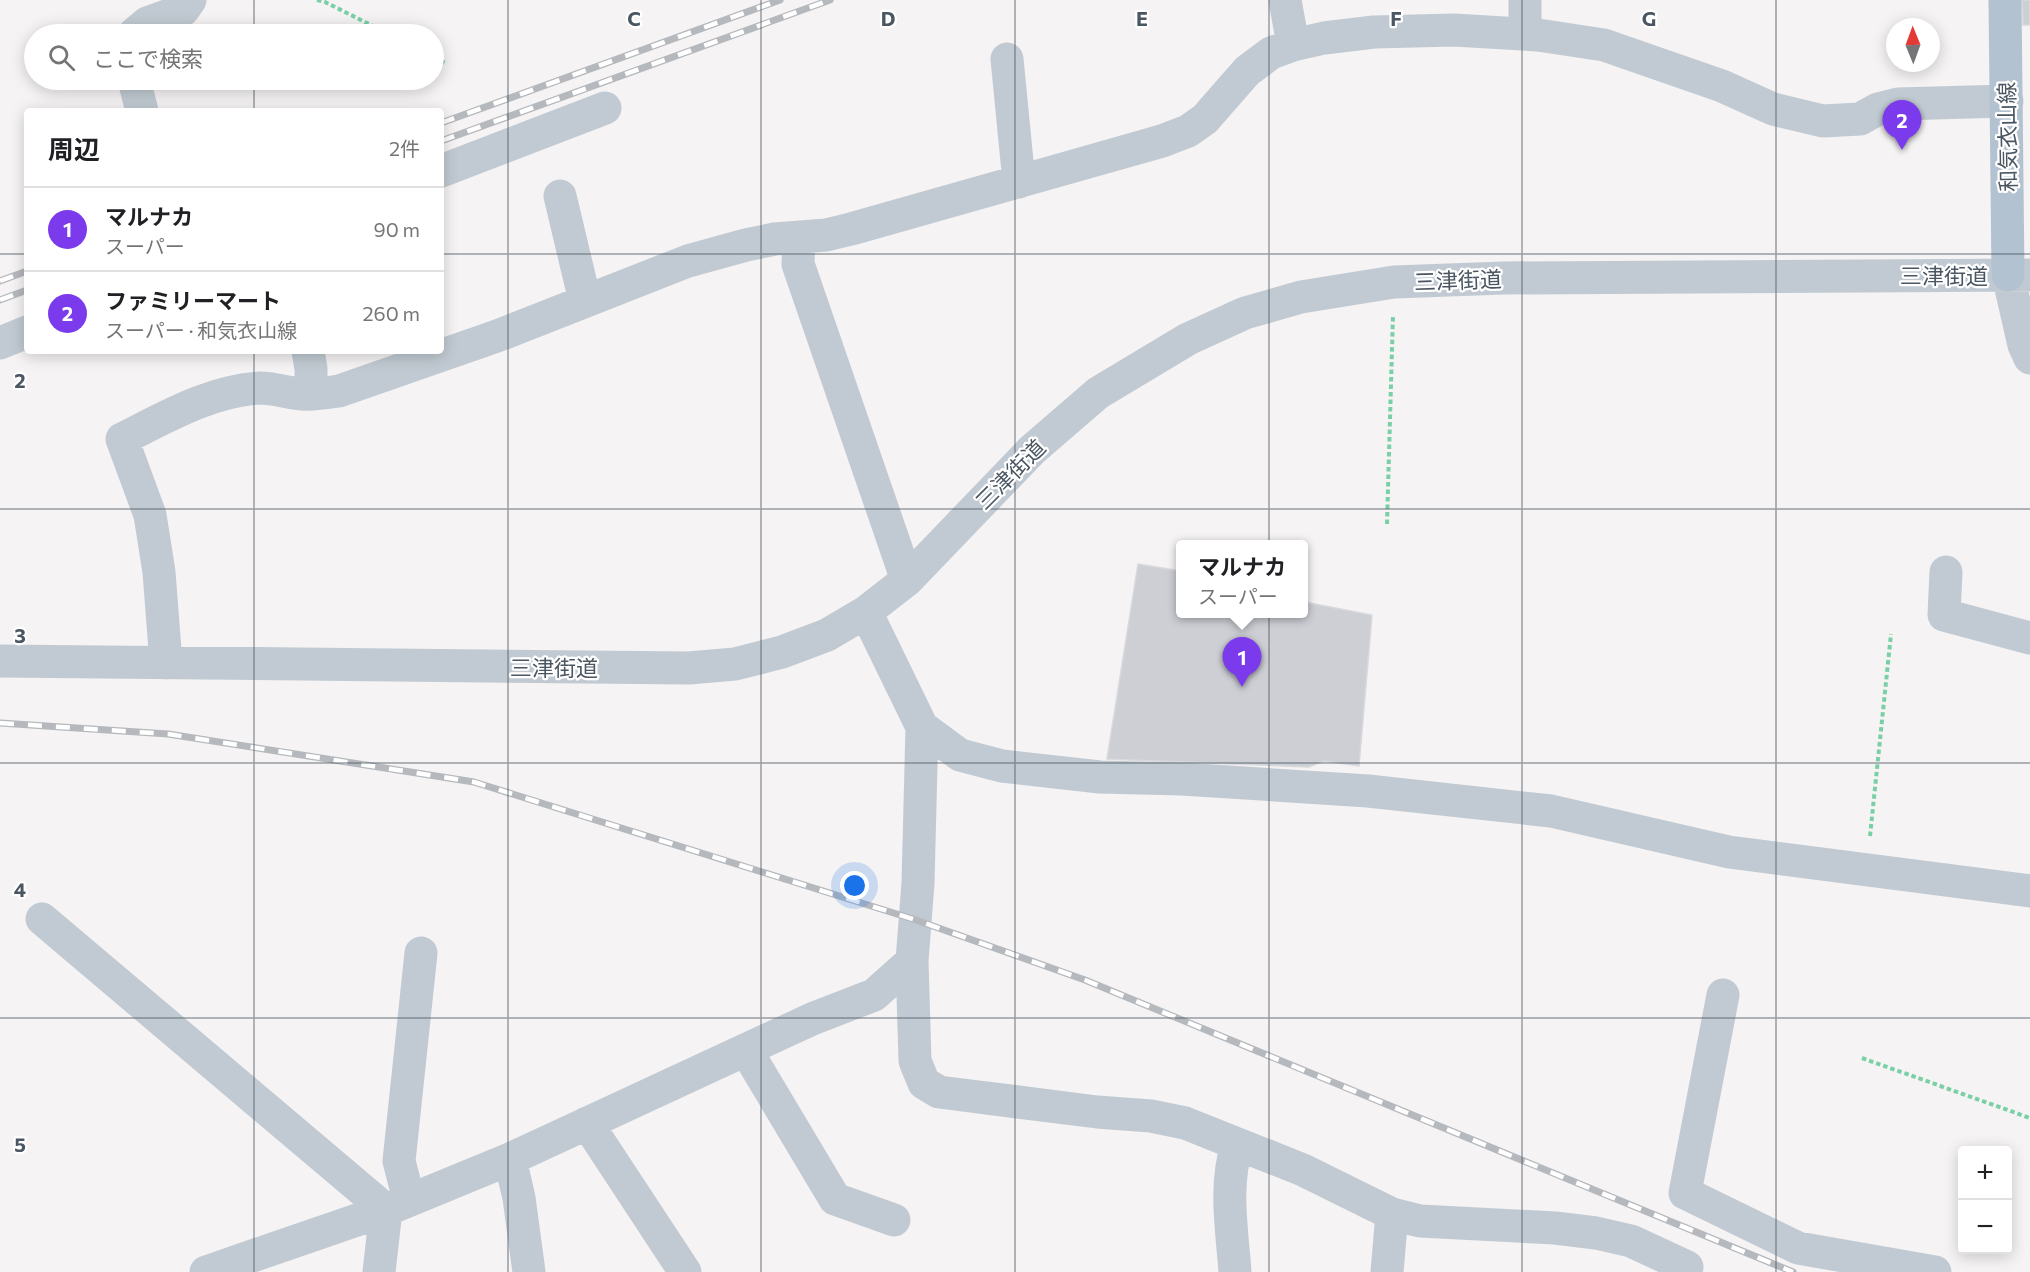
<!DOCTYPE html>
<html lang="ja">
<head>
<meta charset="utf-8">
<style>
	:root { --surface:#fff; --page:#f6f6f6; --text:#202124; --muted:#757577; --line:#e0e0e0; --accent:#7c3aed }
	body { margin:0; font-family:Commissioner,"Noto Sans JP",sans-serif; background:var(--page); color:var(--text) }
	.controls { position:absolute; right:18px; bottom:18px; display:grid; overflow:hidden; border-radius:6px; box-shadow:0 3px 15px #0003 }
	.controls button { width:54px; height:54px; display:grid; place-items:center; padding:0; border:0; border-bottom:2px solid var(--line); background:var(--surface); color:var(--text); font:30px sans-serif }
	.compass { position:absolute; left:1886px; top:18px; width:54px; height:54px; border-radius:50%; background:var(--surface); box-shadow:0 3px 15px #0003; rotate:359deg }
	.you { position:absolute; left:855px; top:886px; width:21px; height:21px; margin:-15px; border:4px solid #fff; border-radius:50%; background:#1a73e8; box-shadow:0 0 0 9px #1a73e833 }
	.badge { display:grid; place-items:center; width:39px; height:39px; border-radius:50%; background:var(--accent); color:#fff; font-size:20px; font-weight:700 }
	.pin { position:absolute; translate:-50% -50px; filter:drop-shadow(0 2px 3px #0008) }
	.pin::after { content:''; position:absolute; top:32px; width:21px; height:18px; background:inherit; clip-path:polygon(0 0,100% 0,50% 100%) }
	.popup { position:absolute; left:1176px; top:540px; width:132px; height:78px; box-sizing:border-box; display:grid; place-content:center; border-radius:6px; background:var(--surface); filter:drop-shadow(0 2px 4px #0005); font-size:20px; white-space:nowrap; color:var(--muted) }
	.popup b { font-size:22px; color:var(--text) }
	.popup::after { content:''; position:absolute; left:50%; top:100%; margin-left:-12px; border:12px solid transparent; border-top-color:var(--surface) }
	.list { margin:0; padding:0; list-style:none }
	h2 { display:flex; justify-content:space-between; align-items:center; height:78px; margin:0; padding:0 24px; font-size:26px }
	h2 small { font-size:20px; font-weight:400; color:var(--muted) }
	.list li { display:grid; grid-template-columns:39px 1fr auto; gap:18px; align-items:center; box-sizing:border-box; height:84px; padding:0 24px; border-top:2px solid var(--line) }
	.list b { display:block; font-size:22px; white-space:nowrap }
	.list p { margin:0; font-size:20px; white-space:nowrap; color:var(--muted) }
	.list em { font-size:20px; font-style:normal; color:var(--muted) }
	.icon { flex:none; width:33px; height:33px; fill:none; stroke:currentColor; stroke-width:2; stroke-linecap:round; stroke-linejoin:round }
	.map { position:relative; flex:none; width:2030px; height:1272px; overflow:hidden }
	.search { position:absolute; background:var(--surface); box-shadow:0 3px 15px #0003; left:24px; top:24px; width:420px; height:66px; display:flex; align-items:center; gap:15px; box-sizing:border-box; padding:0 21px; border-radius:33px; color:var(--muted); font-size:22px }
	.panel { position:absolute; background:var(--surface); box-shadow:0 3px 15px #0003; left:24px; top:108px; width:420px; height:246px; border-radius:6px }
	.map>svg:first-child { display:block }
	.building { fill:#cdcfd5; stroke:#d7d9de; stroke-width:1.5 }
	.lines { fill:none; stroke-linecap:round; stroke-linejoin:round }
	.path { stroke:#7ad0a6; stroke-width:4; stroke-dasharray:4.5 3; stroke-linecap:butt }
	.minor { stroke:#c1cad2; stroke-width:33 }
	.major { stroke:#b3c2d1; stroke-width:33 }
	.rail-casing { stroke:#b5b8bd; stroke-width:7 }
	.rail { stroke:#fff; stroke-width:4.5; stroke-dasharray:14; stroke-linecap:butt }
	.grid { fill:none; stroke:#4a5661; stroke-width:1.5; stroke-opacity:0.55 }
	.labels { text-anchor:middle; dominant-baseline:central; stroke-width:4.5; stroke-linejoin:round; paint-order:stroke }
	.street-label { font-size:22px; fill:#4a5661; stroke:#fff }
	.grid-label { font-size:20px; text-anchor:middle; font-weight:bold; fill:#4a5661; stroke:#fff; stroke-width:4.5; stroke-linejoin:round; paint-order:stroke }
</style>
</head>
<body>
<div class="map">
<svg width="2030" height="1272" viewBox="0 0 2030 1272">
	<rect width="100%" height="100%" fill="#f5f3f3"/>
	<!-- building -->
	<path class="building" d="M2022 0H2030V25H2023Z
		M1138 564 1180 571V614H1304V602L1372 615 1359 766 1324 761 1309 767 1107 759Z"/>
	<g class="lines">
		<!-- path -->
		<path class="path" d="M317 0 325 2 389 34
			M434 57 445 63
			M1387 524 1393 315
			M1870 836 1891 634
			M1862 1058 2030 1118"/>
		<!-- minor -->
		<path class="minor" d="M1285 0 1293 45
			M1525 0V34
			M134 34 147 23 183 10 190 0
			M1007 59 1019 182
			M134 80 142 111
			M441 171 605 108
			M560 196 585 301
			M799 237 798 264 907 580
			M2008 275 2024 345 2030 358
			M0 343 27 332
			M308 351 311 369V394
			M1946 572 1944 615 2030 638
			M866 612 922 727 960 755 1002 766 1100 777 1182 779 1368 791 1551 811 1729 852 2030 891
			M0 661 689 668 735 664 782 652 827 635 866 612 907 580 1032 450 1098 393 1188 339 1245 313 1301 297 1394 282 1504 278 2030 275
			M166 663 159 572 150 515 122 439C166 417 210 391 260 388 274 388 288 393 302 394 314 395 326 393 339 391L497 336 688 261 746 245 775 239 826 235 851 229 1162 141 1188 131 1205 119 1247 71 1271 53 1293 45 1324 38 1374 32 1454 30 1538 35 1604 45 1722 86 1773 109 1823 121 1860 119 1878 109 1898 104 2007 101
			M42 919 386 1210
			M912 961 915 1061 924 1083 939 1092 1097 1112 1151 1116 1185 1123 1303 1170 1392 1214 1420 1221 1555 1228 1596 1233 1631 1241 1687 1267
			M1723 995 1685 1193 1798 1248 1935 1272
			M746 1050 835 1199 894 1220
			M587 1123 685 1272
			M510 1159 519 1198 529 1272
			M409 1200 399 1161 421 953
			M206 1272 386 1210 510 1159 812 1019 874 995 912 961 918 883 922 727
			M379 1272 386 1210
			M1235 1272C1232 1230 1224 1186 1237 1145
			M1387 1272 1392 1214"/>
		<!-- major -->
		<path class="major" d="M2005 0 2008 275"/>
		<defs>
			<path id="rail" d="M441 123 780 0
				M441 141 830 0
				M0 281 27 271
				M0 300 27 290
				M0 723 168 734 474 782 916 920 1085 980 1793 1272"/>
		</defs>
		<!-- rail casing -->
		<use href="#rail" class="rail-casing"/>
		<!-- rail -->
		<use href="#rail" class="rail"/>
	</g>
	<!-- grid -->
	<path class="grid" d="M254 0V34M508 0V1272M761 0V1272M1015 0V1272M1269 0V1272M1522 0V1272M1776 0V1272M254 80V111M0 254H27M441 254H2030M254 351V1272M0 509H2030M0 763H2030M0 1018H2030"/>
	<g class="labels">
		<!-- street labels -->
		<g class="street-label">
			<text transform="translate(2007 137) rotate(-91)">和気衣山線</text>
			<text x="1944" y="275">三津街道</text>
			<text transform="translate(1458 280) rotate(-2)">三津街道</text>
			<text transform="translate(1010 474) rotate(-45)">三津街道</text>
			<text x="554" y="667">三津街道</text>
		</g>
	</g>
	<g class="grid-label">
		<text x="634" y="26">C</text>
		<text x="888" y="26">D</text>
		<text x="1142" y="26">E</text>
		<text x="1396" y="26">F</text>
		<text x="1649" y="26">G</text>
		<text x="20" y="388">2</text>
		<text x="20" y="643">3</text>
		<text x="20" y="897">4</text>
		<text x="20" y="1152">5</text>
	</g>
</svg>
<div class="controls">
<button>+</button>
<button>−</button>
</div>
<svg class="compass" viewBox="-18 -18 36 36"><path d="M0-13l5 13h-10z" fill="#e53935"/><path d="M0 13l5-13h-10z" fill="#757577"/></svg>
<div class="you"></div>
<div class="pin badge" style="left:1242px;top:687px">1</div>
<div class="popup"><b>マルナカ</b>スーパー</div>
<div class="pin badge" style="left:1902px;top:150px">2</div>
<div class="search"><svg class="icon" aria-label="search" viewBox="0 0 24 24"><circle cx="10" cy="10" r="6"/><path d="M15 15l6 6"/></svg>ここで検索</div>
<section class="panel">
<h2>周辺<small>2件</small></h2>
<ul class="list">
<li><span class="badge">1</span><div><b>マルナカ</b><p>スーパー</p></div><em>90 m</em></li>
<li><span class="badge">2</span><div><b>ファミリーマート</b><p>スーパー · 和気衣山線</p></div><em>260 m</em></li>
</ul>
</section>
</div>
</body>
</html>
